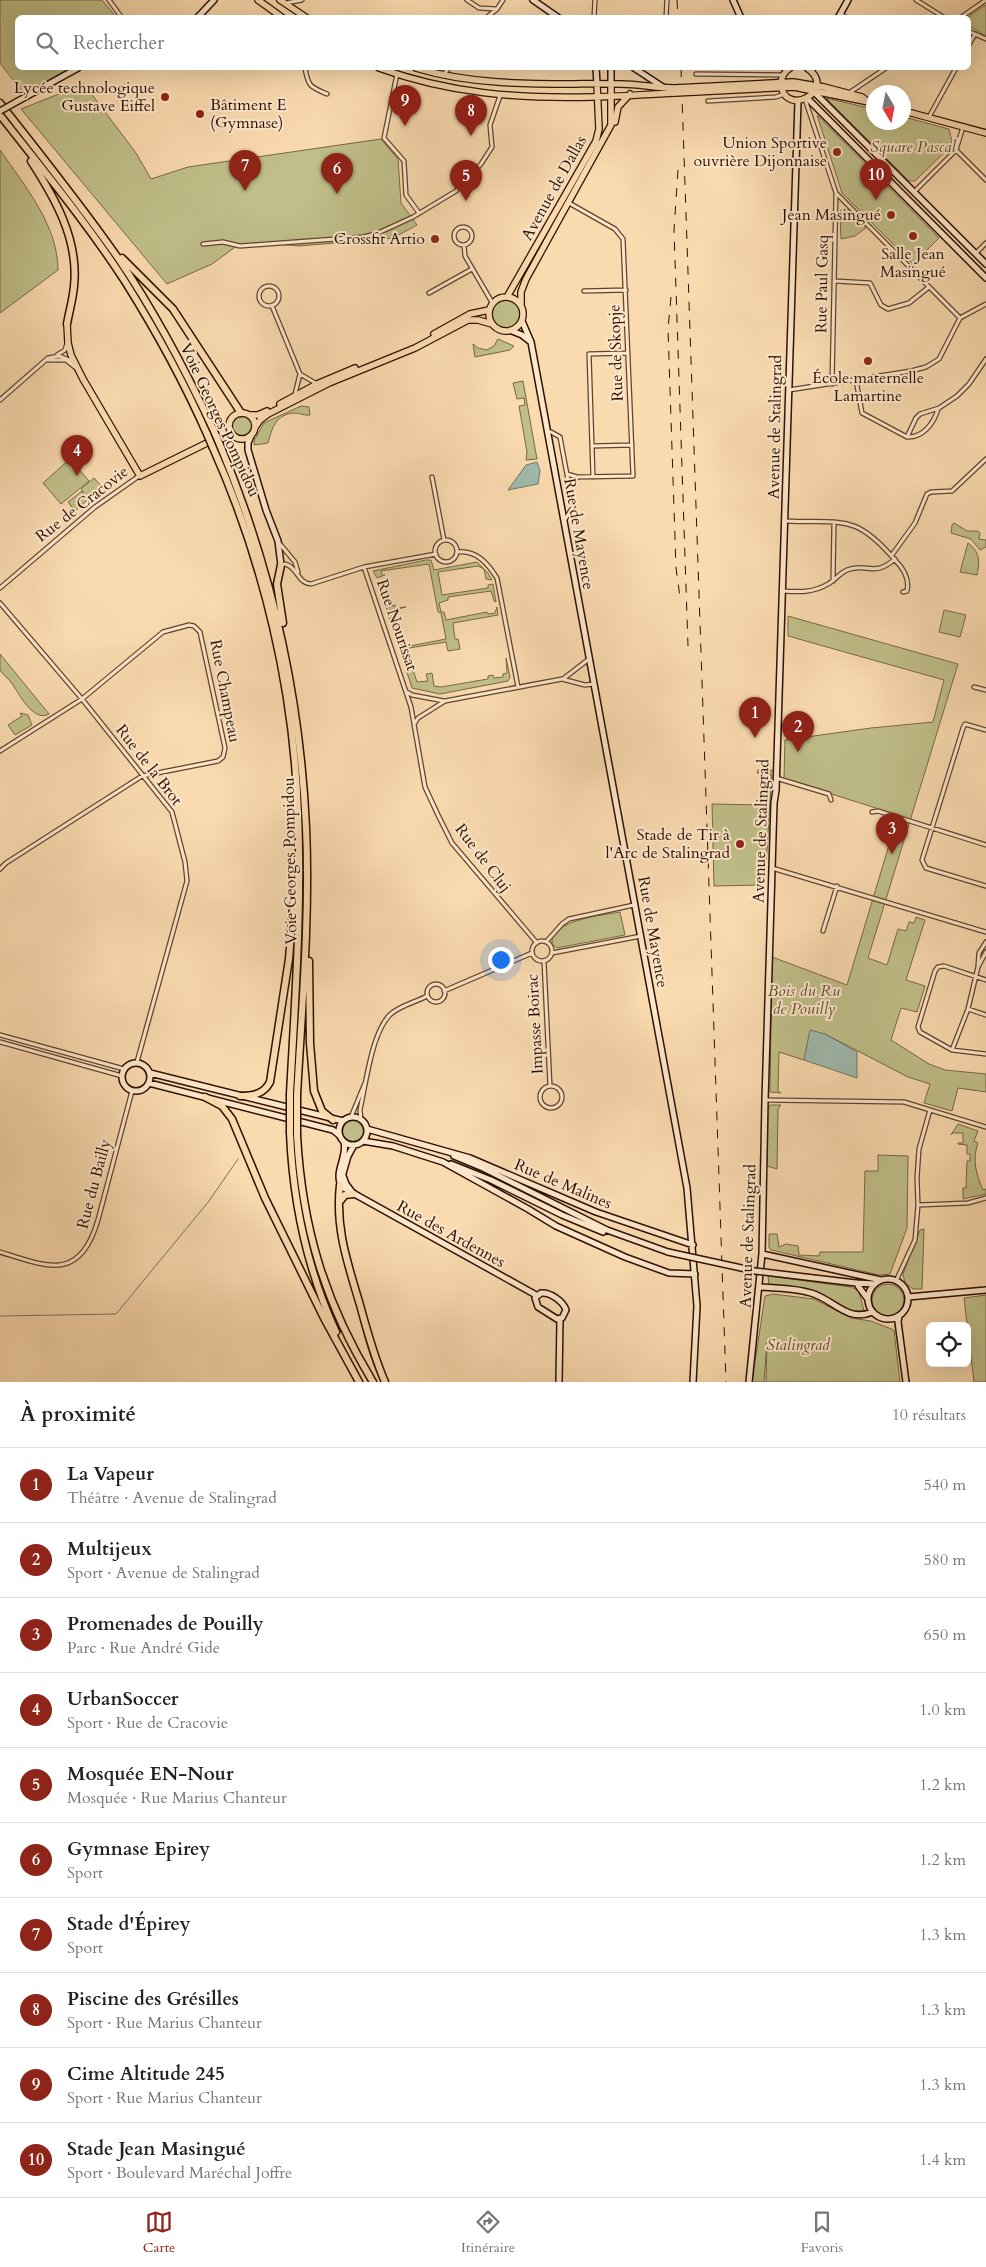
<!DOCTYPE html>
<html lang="fr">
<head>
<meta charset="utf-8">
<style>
	:root { --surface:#fff; --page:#f6f6f6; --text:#222; --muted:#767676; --line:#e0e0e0; --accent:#8f2418 }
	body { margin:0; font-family:Cardo,serif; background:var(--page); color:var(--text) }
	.controls { position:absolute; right:15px; bottom:15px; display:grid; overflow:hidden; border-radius:8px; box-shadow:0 5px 20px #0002 }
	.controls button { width:45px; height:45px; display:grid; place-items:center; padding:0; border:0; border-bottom:1px solid var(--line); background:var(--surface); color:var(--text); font:25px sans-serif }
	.compass { position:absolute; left:866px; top:85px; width:45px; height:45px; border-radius:50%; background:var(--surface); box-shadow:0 5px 20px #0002; rotate:170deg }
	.you { position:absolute; left:500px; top:959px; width:18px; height:18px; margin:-12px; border:4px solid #fff; border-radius:50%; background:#1a73e8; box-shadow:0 0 0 8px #1a73e833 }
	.badge { display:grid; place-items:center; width:32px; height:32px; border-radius:50%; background:var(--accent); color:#fff; font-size:16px; font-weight:700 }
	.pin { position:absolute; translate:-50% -41px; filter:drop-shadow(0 1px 2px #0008) }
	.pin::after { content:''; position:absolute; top:26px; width:18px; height:15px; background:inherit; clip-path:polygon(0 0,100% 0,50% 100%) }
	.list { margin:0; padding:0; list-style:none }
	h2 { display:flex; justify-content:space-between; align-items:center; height:65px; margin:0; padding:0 20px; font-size:21px }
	h2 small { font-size:16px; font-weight:400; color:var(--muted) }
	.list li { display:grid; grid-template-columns:32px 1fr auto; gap:15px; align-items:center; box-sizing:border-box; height:75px; padding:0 20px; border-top:1px solid var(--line) }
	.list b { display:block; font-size:19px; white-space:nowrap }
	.list p { margin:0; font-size:16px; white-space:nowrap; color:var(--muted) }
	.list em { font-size:16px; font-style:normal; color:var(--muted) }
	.icon { flex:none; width:28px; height:28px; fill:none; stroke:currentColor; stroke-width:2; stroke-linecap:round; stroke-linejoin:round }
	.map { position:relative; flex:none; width:986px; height:1382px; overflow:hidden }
	.search { position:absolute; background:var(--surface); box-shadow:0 5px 20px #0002; left:15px; right:15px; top:15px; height:55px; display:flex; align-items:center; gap:12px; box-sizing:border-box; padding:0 18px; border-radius:8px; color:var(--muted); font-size:19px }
	.sheet { height:815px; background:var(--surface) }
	nav { display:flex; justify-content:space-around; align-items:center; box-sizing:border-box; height:70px; border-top:1px solid var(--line); background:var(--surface); font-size:14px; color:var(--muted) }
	nav a { display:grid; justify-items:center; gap:2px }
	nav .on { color:var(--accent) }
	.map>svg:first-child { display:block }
	.green { fill:#c0bf89; stroke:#786744 }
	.water { fill:#9ebaad; stroke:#727668 }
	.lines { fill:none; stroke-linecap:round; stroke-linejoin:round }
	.stream { stroke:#727668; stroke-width:1 }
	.street-casing { stroke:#62422c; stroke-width:5.5 }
	.secondary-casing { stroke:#2f0f00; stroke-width:8 }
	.primary-casing { stroke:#2f0f00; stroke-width:8 }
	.highway-casing { stroke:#2f0f00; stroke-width:9 }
	.street { stroke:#fce7cb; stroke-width:3 }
	.secondary { stroke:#fce7cb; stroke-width:5 }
	.primary { stroke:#fadaaf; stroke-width:5.5 }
	.highway { stroke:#fadaaf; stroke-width:6 }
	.rail { stroke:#2f0f00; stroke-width:1; stroke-dasharray:9 9; stroke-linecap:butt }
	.secondary-bridge-casing { stroke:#2f0f00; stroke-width:8; stroke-linecap:butt }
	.primary-bridge-casing { stroke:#2f0f00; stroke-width:8; stroke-linecap:butt }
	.highway-bridge-casing { stroke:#2f0f00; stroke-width:9; stroke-linecap:butt }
	.secondary-bridge { stroke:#fce7cb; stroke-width:5 }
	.primary-bridge { stroke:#fadaaf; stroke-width:5.5 }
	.highway-bridge { stroke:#fadaaf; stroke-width:6 }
	.poi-dot { fill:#8f2418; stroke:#fce7cb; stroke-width:2 }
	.labels { text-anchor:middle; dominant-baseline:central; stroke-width:4; stroke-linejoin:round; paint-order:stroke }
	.poi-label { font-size:16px; fill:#2f0f00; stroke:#fce7cb; text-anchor:end }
	.park-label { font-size:16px; font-style:italic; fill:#624d30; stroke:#fce7cb }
	.street-label { font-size:16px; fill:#2f0f00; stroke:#fce7cb }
</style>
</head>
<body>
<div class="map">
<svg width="986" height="1382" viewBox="0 0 986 1382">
	<rect width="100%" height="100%" fill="#fadaaf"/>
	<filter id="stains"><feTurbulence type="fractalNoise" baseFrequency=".004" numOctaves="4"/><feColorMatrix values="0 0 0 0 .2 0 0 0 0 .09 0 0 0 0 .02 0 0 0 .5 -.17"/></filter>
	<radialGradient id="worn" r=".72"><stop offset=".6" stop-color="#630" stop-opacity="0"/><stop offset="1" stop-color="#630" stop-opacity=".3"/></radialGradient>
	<!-- green -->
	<path class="green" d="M0 0H102L116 17 18 18V68H70L24 94 0 63Z
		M985 5 986 6V36L969 26 968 17Z
		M84 84 136 153 151 179 188 167 381 139 398 159 401 203 417 225 393 238 299 246 264 243 238 245 212 264 167 284 21 109Z
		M826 98 873 109 874 122H904V117L949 129 952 141 950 147 915 181H909Z
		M817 115 939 238 913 264 842 193Z
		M0 150C24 185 58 225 58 270L0 313Z
		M845 208 848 209 866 228 855 236 841 239 840 211Z
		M492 314a14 14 0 1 1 28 0a14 14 0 1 1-28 0Z
		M498 339 514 346 510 350 475 357 473 344 478 348 487 350 494 346Z
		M523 381 537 459 526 460 527 452 519 406 525 405 524 398 517 399 513 383Z
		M301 406 309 407 310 415C305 416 300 413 295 413 275 414 272 429 268 443L254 445V441L264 423Z
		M232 426a10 10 0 1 1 20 0a10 10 0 1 1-20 0Z
		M70 459 89 481 61 504 43 483Z
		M94 478 102 487 75 511 68 502 82 491 87 498 81 489Z
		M954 523 967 531H978L980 533 979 539 986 540V547L980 550 971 539 951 533 952 525Z
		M968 543C980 552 980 561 977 575L960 572Z
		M426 560H431L434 570 477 562 488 573 492 580 486 579 484 569 478 566 438 572 442 595 488 588V585L493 584 496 602 494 601 491 591 448 597V600L439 603 441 612H444L446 620 487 612 488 614 495 613 497 607 498 615 453 623 455 639H458L460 649 448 651 446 642 409 648 407 652 410 659 404 660 398 645 404 644 405 647 446 639 441 613 438 612 429 564 381 571 382 575H385L377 578 373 571Z
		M386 580 384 582 392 606 395 605 396 608 406 607 393 610 402 638 397 640 378 583Z
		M944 610 966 615 960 637 939 632Z
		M788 616 958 664 868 958 887 965 898 929 906 931 909 922 914 923 916 917 925 920 906 980 925 986 917 1012 901 1008 891 1040 929 1064 945 1070 986 1074V1092L958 1088 952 1111 924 1103 930 1084 908 1077 825 1034 810 1031 804 1060 779 1052 778 1091 781 1093 770 1092 772 957 847 985 898 815 784 779 785 740 871 728 933 722 944 680 788 636Z
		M0 654 49 714C33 723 18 692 11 682 8 678 2 674 0 670 0 666 0 659 0 654Z
		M506 658 510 677 508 681 440 694 412 688 405 666 411 664 417 682 428 681 426 674 432 673 434 686 441 687 488 679V676L493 675 494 678 503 677V674L507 673Z
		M20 713 28 715 32 725 15 735 8 725 22 716Z
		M758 770H772L771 773 768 774 772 775 771 787 765 882 761 885 714 886 712 804 761 805 762 773H757Z
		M620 912 625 935 557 948 552 944C549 920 604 915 620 912Z
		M770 1105H781L778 1109 777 1169 767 1166 768 1110Z
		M342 1131a11 11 0 1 1 22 0a11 11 0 1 1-22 0Z
		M958 1124 978 1131 974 1141 978 1143C972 1160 976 1174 983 1190L986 1189V1194L963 1199V1188H966L967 1161H970V1154H967V1145L958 1144V1143H963V1133H953L951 1135Z
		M878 1155 908 1156 907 1228 890 1274 879 1275 771 1250 769 1248V1234H777L779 1247 786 1244 798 1246 799 1255 819 1256 820 1252H863L865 1171H878Z
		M924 1229 922 1289H913L905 1283 903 1274 920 1230Z
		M768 1276 851 1287 859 1291 864 1311H852L812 1290 769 1285Z
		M872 1300a16 16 0 1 1 32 0a16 16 0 1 1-32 0Z
		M773 1294 814 1299 851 1318 871 1321 894 1330 900 1382H766L767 1342 764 1382H752L765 1296Z
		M986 1295V1382H974L964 1298Z"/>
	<!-- water -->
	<path class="water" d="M537 462 540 471 538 484 508 490 526 465Z
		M810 1030 825 1034 857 1052V1078L804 1060Z"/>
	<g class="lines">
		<!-- stream -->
		<path class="stream" d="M0 1316 116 1314 209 1201 238 1159"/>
		<defs>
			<path id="street" d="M109 0 122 18
				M467 0 479 8 497 9 503 0
				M916 0 945 18
				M286 3 302 0
				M841 14 847 18
				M486 18 497 9
				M594 18 595 0
				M666 18 667 0
				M960 18 986 0
				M968 31 986 39
				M968 46 975 34
				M305 68C308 86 310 87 327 94
				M397 74 384 138 404 161 406 195 419 213
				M444 74 449 68
				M696 74 783 75
				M849 93 886 68
				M805 99 836 193 832 384
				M708 101 776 97 784 94
				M929 117 956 68
				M956 150 986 180
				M914 192 956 150 963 127
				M837 194 960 318
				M569 203 615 229 623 239 633 476 577 477
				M454 236a9 9 0 1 1 18 0a9 9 0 1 1-18 0Z
				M203 244 223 242 240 246 363 237 376 234 413 217 456 191 481 164 492 147 490 125 500 96
				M464 245 465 256 493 304
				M976 253 986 243
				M835 281 870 283 881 305 888 309 909 303 929 287
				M259 296a10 10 0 1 1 20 0a10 10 0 1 1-20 0Z
				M584 291 626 290
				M429 293 472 269
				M272 306 300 374 295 394
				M57 355 65 350 67 343
				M47 360H66L76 368
				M300 374 317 384
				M856 380 862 413 907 437 916 418 920 414 939 408 957 396 969 384 986 359
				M789 390 911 371 926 367 939 359 960 318 986 304
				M0 400 48 358 59 356 72 361
				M548 432H551L560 437 573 507 564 521
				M907 437C923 438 934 423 938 409
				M592 446 632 445
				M567 474 577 477 571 488
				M432 477 444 540
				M593 477 589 354 628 353
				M785 521C842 524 854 512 895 560 903 568 910 578 907 591L903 592
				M435 551a11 11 0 1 1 22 0a11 11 0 1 1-22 0Z
				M280 544 295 562 298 572
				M458 552C477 550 488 564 497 578L518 687
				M892 555 915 523 927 494 931 492 952 491 986 459
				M281 565 285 564C298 567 297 583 311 584L364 567 436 554
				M364 567 411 707 425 787 438 815 452 843 537 943
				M833 581 834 522
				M0 588 95 507 139 476
				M782 591C799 592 813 593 828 584 835 580 840 573 847 570 868 562 873 578 895 559
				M0 603 82 699 172 812 185 862 187 881 137 1062
				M563 679 589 659
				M974 687 986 690
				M407 692 412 695 444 701
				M414 724 418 718 445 701 562 679 585 685 594 684
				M986 730 965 724 963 728 922 860 926 868 986 886
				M0 751 82 699 163 632 189 625 194 626 200 632 225 748 223 757 218 761 142 776 6 863 0 869
				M776 778 829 794 831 800
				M872 812 878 811 986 845
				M772 868 986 932
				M823 931 837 886
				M532 951a10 10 0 1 1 20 0a10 10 0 1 1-20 0Z
				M546 942 562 924 569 919 634 905
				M552 953 641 936
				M544 961 550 1086
				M978 966 979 953 986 942
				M986 980 944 966 938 967 935 971 918 1027 920 1032 952 1050 986 1054
				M427 993a9 9 0 1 1 18 0a9 9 0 1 1-18 0Z
				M444 991 532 953
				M968 1009 986 1015
				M0 1035 124 1069
				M0 1042 122 1076
				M952 1050 968 1009 978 967 986 952
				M540 1097a11 11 0 1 1 22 0a11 11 0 1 1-22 0Z
				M765 1100 904 1102 986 1127
				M351 1117 365 1083
				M361 1120 360 1110C366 1084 372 1029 392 1013 402 1005 416 1002 427 996
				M918 1205 968 1203 986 1198
				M0 1252C48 1267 80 1282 98 1220L132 1091
				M896 1281 915 1240 918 1205 917 1178 919 1149 930 1110"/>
			<path id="secondary" d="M533 0 559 18
				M733 0 741 18
				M197 18 214 0
				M838 18 848 0
				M596 68 597 84
				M611 68V84
				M634 68 663 87
				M814 92 986 264
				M807 98 986 278
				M18 101 78 68
				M522 321 531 342 687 1188 697 1306 693 1382
				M512 331 522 335 531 342
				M251 436 248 443V450L266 510 278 541 281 565
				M122 1077a14 14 0 1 1 28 0a14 14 0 1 1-28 0Z
				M150 1073 343 1121
				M149 1083 333 1130 339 1135
				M339 1131a14 14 0 1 1 28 0a14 14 0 1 1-28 0Z
				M367 1129 470 1158 596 1212 693 1245
				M363 1141 393 1146 443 1162 528 1209 556 1226 625 1257 669 1273 695 1274
				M344 1142C348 1157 333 1172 342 1187L536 1295
				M454 1156 483 1168 607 1230 668 1252
				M451 1164 491 1180 562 1215 603 1232
				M343 1176 346 1184 352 1192
				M340 1184 348 1156 354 1145
				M762 1254 881 1280
				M868 1299a20 20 0 1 1 40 0a20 20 0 1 1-40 0Z
				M856 1283 867 1298
				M856 1283 875 1284
				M760 1287C777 1288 795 1288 811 1293 833 1299 848 1323 872 1312
				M541 1293C550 1292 563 1301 566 1310L562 1318 557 1319 538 1307 535 1298Z
				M908 1297 986 1290
				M899 1316 898 1322 906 1382
				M559 1382 560 1319
				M749 1382 762 1254 765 1100 774 803 776 790 798 101"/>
			<path id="primary" d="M258 0 283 18
				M280 0 307 18
				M379 68C448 93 518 99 592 97 619 97 647 94 675 93
				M416 68C482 88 553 83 621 84 639 84 656 88 674 88
				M790 68C784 72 781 77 781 84 784 119 839 90 807 68
				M695 87 793 82 824 87 862 97 867 101
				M695 92 794 87 874 103
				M904 111 986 133
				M615 122 618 107 630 94
				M489 314a17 17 0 1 1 34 0a17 17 0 1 1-34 0Z
				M507 297 596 141 599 129 597 84
				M521 305V292L526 279 611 125V84
				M67 324 68 343 71 355 83 379 140 476 215 439 233 436
				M434 334 470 314 489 310
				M280 404 317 384 355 368
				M229 426a13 13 0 1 1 26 0a13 13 0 1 1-26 0Z
				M250 415H258L267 411
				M256 426 260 420 268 414 329 383 415 348 468 320H478L492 324"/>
			<path id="highway" d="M0 103C40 154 81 205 118 258 155 312 186 371 214 431
				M0 115C43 170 88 224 126 283 156 331 184 382 207 434
				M31 161C55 198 79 240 74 286 73 299 69 312 67 324
				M122 258 173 309 241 413
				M220 445C271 567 300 695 306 827 310 916 302 1006 297 1095
				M213 448C264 562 294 690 298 814 302 908 295 1001 290 1094
				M281 565 277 584 283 623
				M309 961 310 1043 314 1091 322 1111 333 1120
				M240 1096C253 1096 264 1094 270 1082L289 959 295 883
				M205 1097 222 1106 232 1119 265 1198 324 1318 359 1382
				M290 1133C293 1203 307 1269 336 1332
				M297 1135C302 1228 325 1303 373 1382
				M340 1185C335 1229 348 1264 360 1305 367 1331 374 1357 385 1382
				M340 1201 345 1195 354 1194"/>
		</defs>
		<!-- street casing -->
		<use href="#street" class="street-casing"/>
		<!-- secondary casing -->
		<use href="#secondary" class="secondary-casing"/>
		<!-- primary casing -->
		<use href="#primary" class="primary-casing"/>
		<!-- highway casing -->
		<use href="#highway" class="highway-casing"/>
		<!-- street -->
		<use href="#street" class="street"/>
		<!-- secondary -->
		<use href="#secondary" class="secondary"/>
		<!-- primary -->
		<use href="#primary" class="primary"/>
		<!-- highway -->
		<use href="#highway" class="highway"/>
		<!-- rail -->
		<path class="rail" d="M677 0 678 18
			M681 68 726 1382
			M678 170 674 230 688 646
			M671 297 668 329 676 568 680 597"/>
		<defs>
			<path id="secondary-bridge" d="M0 111 18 101
				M668 1252 755 1271 856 1283"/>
			<path id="primary-bridge" d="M674 88 695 87
				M675 93 695 92"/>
			<path id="highway-bridge" d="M214 431 220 445
				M207 434 213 448
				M290 1133V1094
				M297 1135V1095"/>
		</defs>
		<!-- secondary-bridge casing -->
		<use href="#secondary-bridge" class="secondary-bridge-casing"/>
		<!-- primary-bridge casing -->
		<use href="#primary-bridge" class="primary-bridge-casing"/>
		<!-- highway-bridge casing -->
		<use href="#highway-bridge" class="highway-bridge-casing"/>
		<!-- secondary-bridge -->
		<use href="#secondary-bridge" class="secondary-bridge"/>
		<!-- primary-bridge -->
		<use href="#primary-bridge" class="primary-bridge"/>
		<!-- highway-bridge -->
		<use href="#highway-bridge" class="highway-bridge"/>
	</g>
	<!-- markers -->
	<g class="poi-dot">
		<circle cx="165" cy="97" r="5"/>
		<circle cx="200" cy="114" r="5"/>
		<circle cx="837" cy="152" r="5"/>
		<circle cx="891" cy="215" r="5"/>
		<circle cx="913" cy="236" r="5"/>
		<circle cx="435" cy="239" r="5"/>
		<circle cx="868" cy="361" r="5"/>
		<circle cx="740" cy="844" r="5"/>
	</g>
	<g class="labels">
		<!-- poi labels -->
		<g class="poi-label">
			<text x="155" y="88">Lycée technologique<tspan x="155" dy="18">Gustave Eiffel</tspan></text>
			<text x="210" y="105" text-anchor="start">Bâtiment E<tspan x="210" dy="18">(Gymnase)</tspan></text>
			<text x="827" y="143">Union Sportive<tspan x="827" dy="18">ouvrière Dijonnaise</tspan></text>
			<text x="881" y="215">Jean Masingué</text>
			<text x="425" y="239">Crossfit Artio</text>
			<text x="913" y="254" text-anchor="middle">Salle Jean<tspan x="913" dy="18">Masingué</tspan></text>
			<text x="868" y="378" text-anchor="middle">École maternelle<tspan x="868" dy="18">Lamartine</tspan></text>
			<text x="730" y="835">Stade de Tir à<tspan x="730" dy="18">l'Arc de Stalingrad</tspan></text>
		</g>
		<!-- park labels -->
		<g class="park-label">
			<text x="913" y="147">Square Pascal</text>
			<text x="804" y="991">Bois du Ru<tspan x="804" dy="18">de Pouilly</tspan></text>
			<text x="798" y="1345">Stalingrad</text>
		</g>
		<!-- street labels -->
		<g class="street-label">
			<text transform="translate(554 188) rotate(-61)">Avenue de Dallas</text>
			<text transform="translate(822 284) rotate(-89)">Rue Paul Gasq</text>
			<text transform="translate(616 353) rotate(-92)">Rue de Skopje</text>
			<text transform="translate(220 420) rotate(65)">Voie Georges Pompidou</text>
			<text transform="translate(775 427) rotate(-89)">Avenue de Stalingrad</text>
			<text transform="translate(82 504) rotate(-38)">Rue de Cracovie</text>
			<text transform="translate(579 534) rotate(80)">Rue de Mayence</text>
			<text transform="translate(397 625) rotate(71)">Rue Nourissat</text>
			<text transform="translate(225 691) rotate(79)">Rue Champeau</text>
			<text transform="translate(149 765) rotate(52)">Rue de la Brot</text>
			<text transform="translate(761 831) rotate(-88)">Avenue de Stalingrad</text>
			<text transform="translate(483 858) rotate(53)">Rue de Cluj</text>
			<text transform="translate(290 861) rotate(-91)">Voie Georges Pompidou</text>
			<text transform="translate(653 932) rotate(80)">Rue de Mayence</text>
			<text transform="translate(535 1024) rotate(-93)">Impasse Boirac</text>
			<text transform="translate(94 1184) rotate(-75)">Rue du Bailly</text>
			<text transform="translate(563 1184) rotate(23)">Rue de Malines</text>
			<text transform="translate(451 1234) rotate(29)">Rue des Ardennes</text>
			<text transform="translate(748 1236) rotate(-88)">Avenue de Stalingrad</text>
		</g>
	</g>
	<rect width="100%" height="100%" filter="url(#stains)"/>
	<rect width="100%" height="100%" fill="url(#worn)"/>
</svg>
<div class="controls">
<button><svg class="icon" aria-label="locate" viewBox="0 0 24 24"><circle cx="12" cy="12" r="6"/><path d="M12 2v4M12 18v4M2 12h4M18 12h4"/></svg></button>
</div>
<svg class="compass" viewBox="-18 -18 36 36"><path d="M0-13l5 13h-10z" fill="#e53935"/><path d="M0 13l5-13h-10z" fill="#767676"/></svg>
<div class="you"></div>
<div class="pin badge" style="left:755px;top:738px">1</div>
<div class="pin badge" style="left:798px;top:752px">2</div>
<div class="pin badge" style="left:892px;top:854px">3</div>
<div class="pin badge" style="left:77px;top:476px">4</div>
<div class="pin badge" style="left:466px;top:201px">5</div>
<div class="pin badge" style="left:337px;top:194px">6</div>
<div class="pin badge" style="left:245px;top:191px">7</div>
<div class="pin badge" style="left:471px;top:136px">8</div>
<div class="pin badge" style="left:405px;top:126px">9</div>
<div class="pin badge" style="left:876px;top:200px">10</div>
<div class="search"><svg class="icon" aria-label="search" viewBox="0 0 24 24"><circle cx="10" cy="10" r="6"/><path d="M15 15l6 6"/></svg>Rechercher</div>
</div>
<section class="sheet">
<h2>À proximité<small>10 résultats</small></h2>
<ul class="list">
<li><span class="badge">1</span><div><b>La Vapeur</b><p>Théâtre · Avenue de Stalingrad</p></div><em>540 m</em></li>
<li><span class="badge">2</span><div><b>Multijeux</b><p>Sport · Avenue de Stalingrad</p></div><em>580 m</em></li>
<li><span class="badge">3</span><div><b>Promenades de Pouilly</b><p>Parc · Rue André Gide</p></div><em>650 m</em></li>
<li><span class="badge">4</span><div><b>UrbanSoccer</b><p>Sport · Rue de Cracovie</p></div><em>1.0 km</em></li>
<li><span class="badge">5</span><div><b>Mosquée EN-Nour</b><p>Mosquée · Rue Marius Chanteur</p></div><em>1.2 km</em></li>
<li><span class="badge">6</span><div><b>Gymnase Epirey</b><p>Sport</p></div><em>1.2 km</em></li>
<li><span class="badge">7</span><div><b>Stade d'Épirey</b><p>Sport</p></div><em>1.3 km</em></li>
<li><span class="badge">8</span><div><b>Piscine des Grésilles</b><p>Sport · Rue Marius Chanteur</p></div><em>1.3 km</em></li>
<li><span class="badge">9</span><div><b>Cime Altitude 245</b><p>Sport · Rue Marius Chanteur</p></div><em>1.3 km</em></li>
<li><span class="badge">10</span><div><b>Stade Jean Masingué</b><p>Sport · Boulevard Maréchal Joffre</p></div><em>1.4 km</em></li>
</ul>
</section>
<nav>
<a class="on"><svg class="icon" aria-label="map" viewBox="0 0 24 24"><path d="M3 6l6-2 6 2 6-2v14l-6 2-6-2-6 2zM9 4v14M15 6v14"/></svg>Carte</a>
<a><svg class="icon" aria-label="directions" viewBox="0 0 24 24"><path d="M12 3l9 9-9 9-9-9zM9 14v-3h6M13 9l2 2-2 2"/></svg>Itinéraire</a>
<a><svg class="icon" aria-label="saved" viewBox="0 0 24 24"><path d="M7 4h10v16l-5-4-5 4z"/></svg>Favoris</a>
</nav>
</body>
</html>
